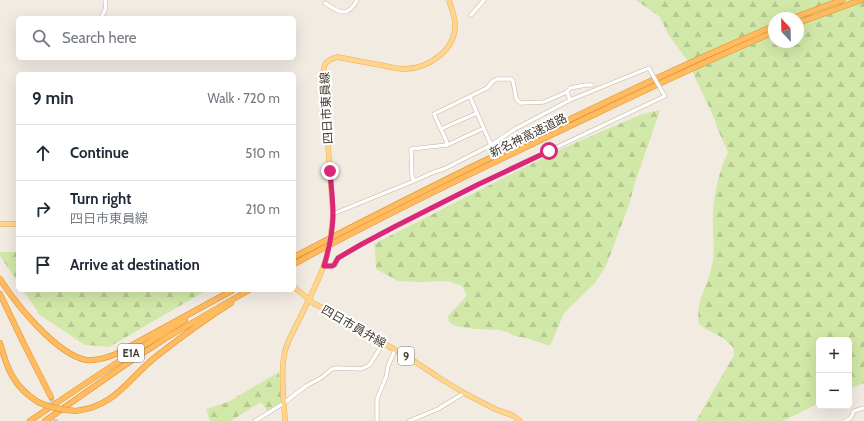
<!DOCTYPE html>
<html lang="en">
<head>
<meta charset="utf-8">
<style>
	:root { --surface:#fff; --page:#f2f2f3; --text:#1f2937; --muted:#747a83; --line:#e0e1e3 }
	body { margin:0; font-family:Cabin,"Noto Sans JP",sans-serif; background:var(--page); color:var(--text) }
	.controls { position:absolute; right:12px; bottom:12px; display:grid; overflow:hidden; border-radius:6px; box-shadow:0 4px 16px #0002 }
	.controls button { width:36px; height:36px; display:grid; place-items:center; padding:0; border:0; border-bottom:1px solid var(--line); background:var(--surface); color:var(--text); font:20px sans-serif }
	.compass { position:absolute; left:768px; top:12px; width:36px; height:36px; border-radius:50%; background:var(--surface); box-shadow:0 4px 16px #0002; rotate:338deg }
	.stop { position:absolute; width:12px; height:12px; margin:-9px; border:3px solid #db2777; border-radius:50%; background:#fff }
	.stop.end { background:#db2777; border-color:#fff; box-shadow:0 1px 4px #0008 }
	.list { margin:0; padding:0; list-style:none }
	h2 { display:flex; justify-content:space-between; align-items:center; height:52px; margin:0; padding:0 16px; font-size:17px }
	h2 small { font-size:13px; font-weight:400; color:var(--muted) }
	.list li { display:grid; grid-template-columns:26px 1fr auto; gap:12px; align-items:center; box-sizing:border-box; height:56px; padding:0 16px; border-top:1px solid var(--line) }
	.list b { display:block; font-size:15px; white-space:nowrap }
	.list p { margin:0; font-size:13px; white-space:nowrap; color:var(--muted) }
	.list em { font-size:13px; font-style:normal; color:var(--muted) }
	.icon { flex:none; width:22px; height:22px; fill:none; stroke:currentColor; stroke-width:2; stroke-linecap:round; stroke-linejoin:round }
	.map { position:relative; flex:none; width:864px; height:421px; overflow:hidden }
	.search { position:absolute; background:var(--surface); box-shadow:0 4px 16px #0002; left:16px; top:16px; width:280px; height:44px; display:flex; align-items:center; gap:10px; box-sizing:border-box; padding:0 14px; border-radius:6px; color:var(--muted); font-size:15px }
	.panel { position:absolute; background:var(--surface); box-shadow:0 4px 16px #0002; left:16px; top:72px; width:280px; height:220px; border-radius:6px }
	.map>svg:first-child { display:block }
	.forest { fill:url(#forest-firs); fill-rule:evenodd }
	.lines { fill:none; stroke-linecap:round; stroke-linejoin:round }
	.highway-tunnel { stroke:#cfc8bf; stroke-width:5; stroke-dasharray:5 2.5; stroke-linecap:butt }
	.minor-casing { stroke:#c0b5a7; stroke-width:4.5 }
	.major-casing { stroke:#e7b05b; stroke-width:5.5 }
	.highway-casing { stroke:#e18e2c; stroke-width:6 }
	.minor { stroke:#fff; stroke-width:3.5 }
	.major { stroke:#ffd48d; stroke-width:4.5 }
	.highway { stroke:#ffbb5f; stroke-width:5 }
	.minor-bridge-casing { stroke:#c0b5a7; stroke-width:4.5; stroke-linecap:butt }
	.major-bridge-casing { stroke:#e7b05b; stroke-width:5.5; stroke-linecap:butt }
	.highway-bridge-casing { stroke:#e18e2c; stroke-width:6; stroke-linecap:butt }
	.minor-bridge { stroke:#fff; stroke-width:3.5 }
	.major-bridge { stroke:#ffd48d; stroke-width:4.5 }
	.highway-bridge { stroke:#ffbb5f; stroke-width:5 }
	.route { stroke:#db2777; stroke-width:5 }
	.labels { text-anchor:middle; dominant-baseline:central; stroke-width:4; stroke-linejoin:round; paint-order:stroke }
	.shield { fill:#fff; stroke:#7b7670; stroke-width:1 }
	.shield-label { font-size:11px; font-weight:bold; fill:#433b32 }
	.street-label { font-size:12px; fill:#433b32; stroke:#fff }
</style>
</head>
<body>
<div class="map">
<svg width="864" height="421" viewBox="0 0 864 421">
	<defs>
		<pattern id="forest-firs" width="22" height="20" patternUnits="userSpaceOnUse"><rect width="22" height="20" fill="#d1e8a8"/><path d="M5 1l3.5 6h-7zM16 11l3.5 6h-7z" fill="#b5c891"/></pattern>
	</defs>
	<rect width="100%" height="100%" fill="#f2ebe2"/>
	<!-- forest -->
	<path class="forest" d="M636 0H864V383L849 389V340H819V403L783 421H696L734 355 733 347 723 338 706 329 699 324C695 302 708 285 712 265 715 251 713 238 713 225 712 200 718 174 728 152L718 130 715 120 687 60 668 34 660 17ZM774 18H798V42H774Z
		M660 110 647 148 636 179 629 205 606 266 595 283 564 313 550 346 526 338 514 336 508 332 499 330 475 329 455 326 449 322 448 316 462 301 467 295 462 286 448 281 422 282 398 281 376 269 375 250 374 244 466 197 559 150 642 114Z
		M0 252H18V282L0 256Z
		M23 290H207L109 347 85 345 40 315Z
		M279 372 281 402 267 411 261 402 232 420V421H210L206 409 228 402Z"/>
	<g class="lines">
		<!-- highway-tunnel -->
		<path class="highway-tunnel" d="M51 397 55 411V421"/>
		<defs>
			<path id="minor" d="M325 3C339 13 348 18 357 0
				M471 15 484 0
				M100 18C105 13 107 7 105 0
				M470 97 491 145
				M570 100 649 68 651 72
				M441 129 477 113
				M447 145 446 140 434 114 487 88 493 81 497 79H511L513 81 516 98 518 101 521 103 544 102 567 92 570 88 586 85H592
				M414 181 412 176 411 149 447 145 484 128
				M333 214 414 181 434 172 444 169 491 145 515 129 570 100 567 92
				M324 266H332L335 265 338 258 362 244 394 227 477 185 665 96 663 93
				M255 421 284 403 306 386 321 378 332 369 337 368 361 369 368 366 371 363 383 343
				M377 421V399L386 377 388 366 395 350
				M409 421 438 409 464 393
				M845 421C850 419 852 418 853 412L854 411 864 408"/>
			<path id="major" d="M0 224H18
				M332 225 333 214 323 76C323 64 326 60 338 57 353 60 367 63 381 65 389 67 397 69 405 69 429 68 456 50 455 24 455 16 451 8 449 0
				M294 287 313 303 348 321 383 343 411 359 438 377 464 393 495 409 514 416 520 421
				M285 421C284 398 280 373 285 351 288 340 294 330 299 320 308 301 320 279 326 259"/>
			<path id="highway" d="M793 18 842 0
				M798 23 861 0
				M294 257C380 212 466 169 554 127 626 92 700 57 774 26
				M294 264C378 218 465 176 551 135 625 100 699 64 774 32
				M0 279C16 304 56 354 86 360 97 361 106 358 116 354L233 290
				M0 294 25 346 51 397
				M0 343C7 369 14 387 38 402
				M76 411C117 406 128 378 158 355 181 337 206 319 231 303
				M30 421C81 386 132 352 185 320
				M45 421 122 367 166 338 249 290"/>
		</defs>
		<!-- minor casing -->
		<use href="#minor" class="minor-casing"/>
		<!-- major casing -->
		<use href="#major" class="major-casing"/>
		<!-- highway casing -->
		<use href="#highway" class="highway-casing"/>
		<!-- minor -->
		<use href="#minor" class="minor"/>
		<!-- major -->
		<use href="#major" class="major"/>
		<!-- highway -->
		<use href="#highway" class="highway"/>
		<defs>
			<path id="minor-bridge" d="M651 72 663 93"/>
			<path id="major-bridge" d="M326 259 330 240 332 225"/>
			<path id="highway-bridge" d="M38 402C50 408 62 410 76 411"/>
		</defs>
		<!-- minor-bridge casing -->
		<use href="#minor-bridge" class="minor-bridge-casing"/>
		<!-- major-bridge casing -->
		<use href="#major-bridge" class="major-bridge-casing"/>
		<!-- highway-bridge casing -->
		<use href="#highway-bridge" class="highway-bridge-casing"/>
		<!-- minor-bridge -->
		<use href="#minor-bridge" class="minor-bridge"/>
		<!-- major-bridge -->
		<use href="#major-bridge" class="major-bridge"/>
		<!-- highway-bridge -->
		<use href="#highway-bridge" class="highway-bridge"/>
	</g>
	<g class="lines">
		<!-- route -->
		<path class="route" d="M330 171C331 185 333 200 333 214 333 232 329 249 324 266H332L334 265 338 258 362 244 394 227 477 185 549 151"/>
	</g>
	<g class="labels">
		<!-- shield labels -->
		<g class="shield">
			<rect x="118" y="344" width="26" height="18" rx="3"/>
			<rect x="398" y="347" width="16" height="18" rx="3"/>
		</g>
		<g class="shield-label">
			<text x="131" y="353">E1A</text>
			<text x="406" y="356">9</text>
		</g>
		<!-- street labels -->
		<g class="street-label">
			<text transform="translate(326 108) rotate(-93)">四日市東員線</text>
			<text transform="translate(528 135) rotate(-26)">新名神高速道路</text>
			<text transform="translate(354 326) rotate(30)">四日市員弁線</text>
		</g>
	</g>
</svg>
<div class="controls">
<button>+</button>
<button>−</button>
</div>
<svg class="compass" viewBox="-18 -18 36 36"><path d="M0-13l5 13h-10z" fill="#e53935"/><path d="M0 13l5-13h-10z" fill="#747a83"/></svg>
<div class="stop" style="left:549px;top:151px"></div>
<div class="stop end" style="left:330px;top:171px"></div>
<div class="search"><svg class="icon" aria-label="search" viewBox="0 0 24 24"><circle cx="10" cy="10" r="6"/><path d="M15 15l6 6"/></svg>Search here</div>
<section class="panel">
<h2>9 min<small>Walk · 720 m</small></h2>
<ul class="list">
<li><svg class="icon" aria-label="ahead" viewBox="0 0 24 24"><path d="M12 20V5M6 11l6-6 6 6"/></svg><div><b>Continue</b></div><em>510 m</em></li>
<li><svg class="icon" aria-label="right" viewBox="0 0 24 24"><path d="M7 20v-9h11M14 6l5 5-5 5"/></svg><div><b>Turn right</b><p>四日市東員線</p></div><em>210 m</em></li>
<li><svg class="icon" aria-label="arrive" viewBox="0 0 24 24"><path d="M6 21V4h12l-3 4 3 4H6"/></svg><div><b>Arrive at destination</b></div></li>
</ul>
</section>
</div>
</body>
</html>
